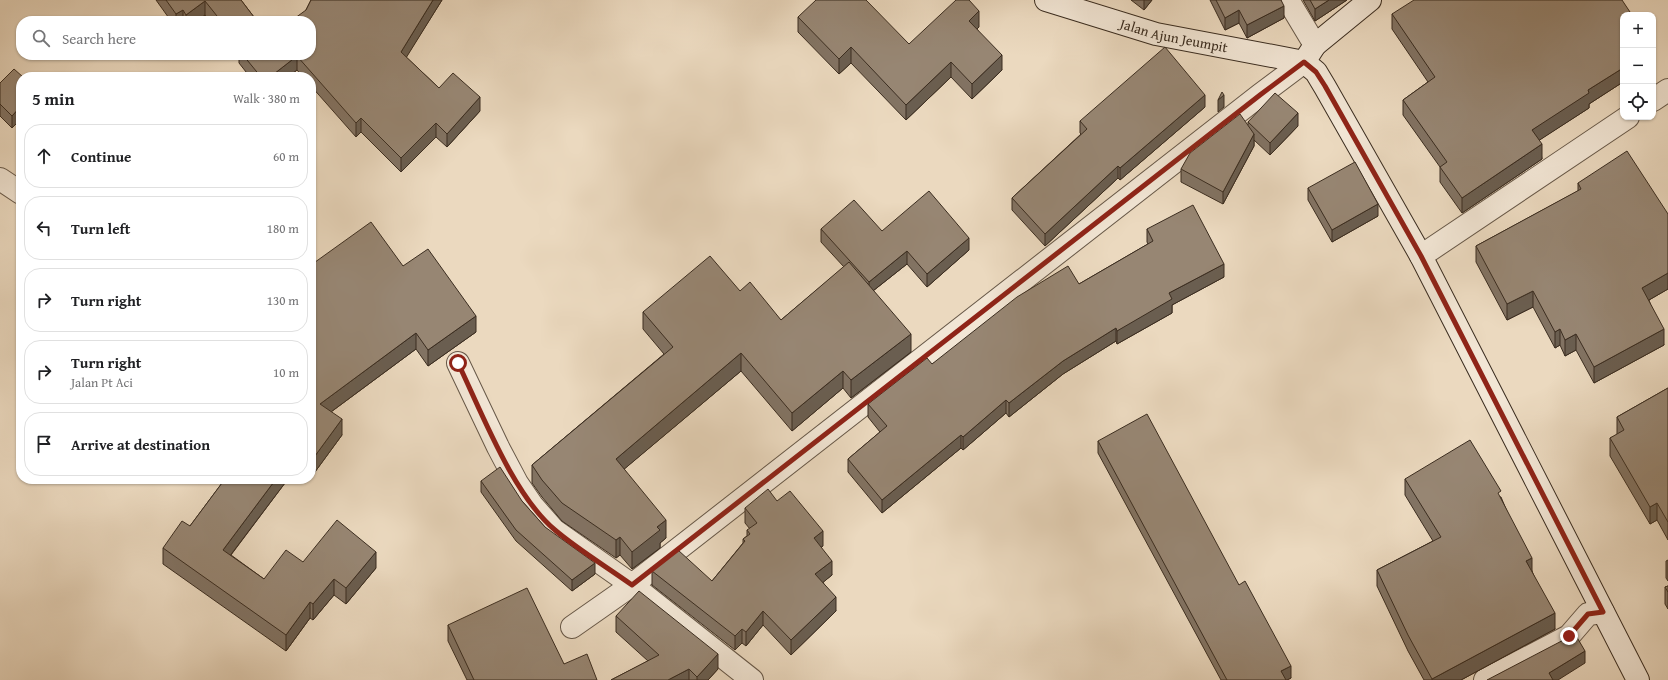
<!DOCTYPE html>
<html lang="en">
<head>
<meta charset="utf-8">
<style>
	:root { --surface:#fff; --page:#f2f2f2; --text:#202124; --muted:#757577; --line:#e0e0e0 }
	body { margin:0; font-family:"Gentium Book Plus",serif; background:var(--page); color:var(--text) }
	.controls { position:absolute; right:12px; top:12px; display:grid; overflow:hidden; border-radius:8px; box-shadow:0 1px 3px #0004 }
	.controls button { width:36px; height:36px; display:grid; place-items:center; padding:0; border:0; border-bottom:1px solid var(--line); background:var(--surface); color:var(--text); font:20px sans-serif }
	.stop { position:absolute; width:12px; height:12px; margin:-9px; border:3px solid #8f2418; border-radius:50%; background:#fff }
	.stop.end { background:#8f2418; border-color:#fff; box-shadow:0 1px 4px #0008 }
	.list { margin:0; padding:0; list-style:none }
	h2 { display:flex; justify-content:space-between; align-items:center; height:52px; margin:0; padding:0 16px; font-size:17px }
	h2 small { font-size:13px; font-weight:400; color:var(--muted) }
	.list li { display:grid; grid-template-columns:26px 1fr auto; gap:12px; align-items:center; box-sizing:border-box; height:64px; margin:0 8px 8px; padding:0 8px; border:1px solid var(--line); border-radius:16px }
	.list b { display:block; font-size:15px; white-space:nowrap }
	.list p { margin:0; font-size:13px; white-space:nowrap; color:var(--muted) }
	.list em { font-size:13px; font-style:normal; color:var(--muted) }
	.icon { flex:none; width:22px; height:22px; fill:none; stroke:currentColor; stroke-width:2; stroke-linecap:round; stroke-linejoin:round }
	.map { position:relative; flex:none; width:1668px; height:680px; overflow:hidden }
	.search { position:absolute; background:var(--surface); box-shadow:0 1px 3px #0004; left:16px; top:16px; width:300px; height:44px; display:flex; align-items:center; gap:10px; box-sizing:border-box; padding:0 14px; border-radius:16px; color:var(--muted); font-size:15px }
	.panel { position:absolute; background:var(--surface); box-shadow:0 1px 3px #0004; left:16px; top:72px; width:300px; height:412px; border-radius:16px }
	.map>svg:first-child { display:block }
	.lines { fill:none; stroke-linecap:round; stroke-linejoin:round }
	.street-casing { stroke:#675848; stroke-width:24 }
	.secondary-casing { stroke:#3b2d20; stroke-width:24 }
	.street { stroke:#f2e6d5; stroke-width:22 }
	.secondary { stroke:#f2e6d5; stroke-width:22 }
	.wall { fill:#827363; stroke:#3b2d20 }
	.shaded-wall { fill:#6a5e50; stroke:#3b2d20 }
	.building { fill:#978673; stroke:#3b2d20 }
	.route { stroke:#8f2418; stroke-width:5 }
	.labels { text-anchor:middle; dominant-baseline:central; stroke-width:4; stroke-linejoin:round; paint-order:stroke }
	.street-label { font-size:14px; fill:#3b2d20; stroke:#f2e6d5 }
</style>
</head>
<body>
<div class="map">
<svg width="1668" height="680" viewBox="0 0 1668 680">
	<rect width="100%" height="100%" fill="#ebd9bf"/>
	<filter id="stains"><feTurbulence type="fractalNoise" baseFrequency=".005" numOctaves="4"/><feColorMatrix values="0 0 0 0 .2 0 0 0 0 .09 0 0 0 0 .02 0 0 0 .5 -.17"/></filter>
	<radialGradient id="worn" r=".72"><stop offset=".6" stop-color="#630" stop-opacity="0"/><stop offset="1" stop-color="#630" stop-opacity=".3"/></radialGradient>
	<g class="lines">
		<defs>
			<path id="street" d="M1288 0 1315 45
				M1653 100 1668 90
				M0 179 21 193
				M1421 256 1628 117
				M458 363 498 447 517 483 532 505 554 530 632 585 752 680
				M572 627 632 585 1260 95 1304 62
				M1485 680 1569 636 1588 614 1603 612"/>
			<g id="secondary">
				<path id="s1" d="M1046 0 1156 34 1304 62"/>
				<path d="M1304 62 1316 72 1325 87 1421 256 1638 680"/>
				<path d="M1304 62 1315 45 1370 0"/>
			</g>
		</defs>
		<!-- street casing -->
		<use href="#street" class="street-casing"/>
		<!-- secondary casing -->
		<use href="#secondary" class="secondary-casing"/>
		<!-- street -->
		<use href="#street" class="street"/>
		<!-- secondary -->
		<use href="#secondary" class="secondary"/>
	</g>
	<!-- wall -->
	<path class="wall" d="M156 0H241L257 21H210L205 15 197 21H171Z
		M311 0H442L406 57 439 88 480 111 447 147 436 137 401 172 361 132 356 137 311 86V77H303L297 70 288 77H250L239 63V57L237 55H311L306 10Z
		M1131 0H1152L1144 10Z
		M1210 0H1281L1284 18 1247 38 1239 23 1225 30Z
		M1303 0H1347L1315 21Z
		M1392 14 1623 15V82L1589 104V108L1539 140 1542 159 1462 213 1440 182V167L1403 115V100L1428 82 1392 29Z
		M798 17 909 44 979 27 977 29 1002 70 972 99 951 77 906 120 851 63 839 74 798 32Z
		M21 77V119L12 128 0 116V83Z
		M1205 107 1120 180 1118 178 1045 246 1012 210V198L1081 134 1080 133V121Z
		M1248 122 1298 126 1270 155 1254 140V146L1223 204 1181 182V169L1248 125Z
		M1578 183 1668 289 1649 300 1664 345 1594 383 1576 350 1565 356 1560 345 1555 348 1533 307 1507 320 1476 262V246L1578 191Z
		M1308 188 1378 216 1332 242 1308 200Z
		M821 229 882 231 969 250 927 287 907 264 873 291 911 352 851 398 843 388 792 431 741 371 624 469 666 538 660 543V548L632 569 620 555 616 558 562 521 542 497 532 483V465L664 354 643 329V312L740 291 781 320 844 267 821 242Z
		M1147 229 1224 277 1172 305V313L1117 344 1116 341 1063 374 1009 417 1006 413 963 450 961 448 882 513 848 472V459L880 432 868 417V404L932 364 1079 284 1148 244 1147 242Z
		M311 265 403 266 476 332 428 366 416 349 331 412 342 435 312 476 311 475Z
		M1668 388V540L1657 520 1650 524 1610 456V438L1617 435V417Z
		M1098 441 1239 585 1291 678 1287 680H1221L1098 453Z
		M225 479H288L231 555 264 579 303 562 376 568 346 604 334 595 313 620 310 618 286 651 163 564V548L190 526Z
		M1405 479 1501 497 1532 571 1555 629 1461 680H1424L1408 651 1377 586V570L1433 541 1405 495Z
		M481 481 522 501 545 527 595 574 572 591 516 541 481 492Z
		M777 501 823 546 821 547 832 575 823 582 836 611 791 655 763 625 746 646 742 643 735 650 652 585V571L712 581 743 543V539L747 536V530L750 529 745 523V508Z
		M1668 560V581L1666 578V561Z
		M1668 586V609L1665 604V587Z
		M616 616 718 669 708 680H611L648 661 616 632Z
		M448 625 564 664 597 680H467L448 641Z"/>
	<!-- shaded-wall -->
	<path class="shaded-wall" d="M433 0H442L401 66V52Z
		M1144 0H1152L1144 10Z
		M1329 0H1347L1315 21V9Z
		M205 1V15L197 21H186V15Z
		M1284 6V18L1247 38V25Z
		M183 10V21H176V14Z
		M1239 10V23L1225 30V18Z
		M979 11V27L969 37V21Z
		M851 47V63L839 74V59Z
		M1002 55V70L972 99V84Z
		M297 56V70L288 77H270Z
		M951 62V77L906 120V105Z
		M1623 68V82L1589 104V108L1532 145V130L1588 90Z
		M1205 95V107L1120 180V168Z
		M1224 95V107L1218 112V100Z
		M480 97V111L447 147V134Z
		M21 106V119L12 128V116Z
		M1298 113V126L1270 155V143Z
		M361 118V132L356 137V123Z
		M436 123V137L401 172V158Z
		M1254 134V146L1223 204V192Z
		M1542 144V159L1462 213V198Z
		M1118 166V178L1045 246V234Z
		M1378 204V216L1332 242V230Z
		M969 238V250L927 287V274Z
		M907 251V264L869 294V282Z
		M1224 264V277L1172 305V313L1117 344V331L1169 293Z
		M1668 273V289L1642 304V288Z
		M1533 291V307L1507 320V304Z
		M476 316V332L428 366V350Z
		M1116 328V341L1063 374 1009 417V403L1063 361Z
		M1560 329V345L1555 348V332Z
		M1664 329V345L1594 383V367Z
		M416 333V349L320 420V404Z
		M911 334V352L851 398V380Z
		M1576 334V350L1565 356V340Z
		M741 353V371L616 476V459Z
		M843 371V388L792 431V413Z
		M1006 400V413L963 450V437Z
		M342 419V435L312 476V460Z
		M961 435V448L882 513V500Z
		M276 479H288L223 565V550Z
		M1657 503V520L1650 524V507Z
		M666 520V538L660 543V548L632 569V552L657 527Z
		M823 531V546L814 552V538Z
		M620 537V555L616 558V540Z
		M376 552V568L346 604V588Z
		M1532 558V574L1526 561Z
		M832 561V575L815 589V574Z
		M595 563V574L572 591V580Z
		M334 579V595L313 620V604Z
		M836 597V611L791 655V640Z
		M310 602V618L286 651V635Z
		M763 611V625L746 646V632Z
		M1555 613V629L1461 680H1432V679Z
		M742 629V643L735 650V636Z
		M1585 651V663L1558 680H1549V673Z
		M718 654V669L708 680H697V677Z
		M1291 666V678L1287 680H1281V671Z
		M689 669V680H668Z"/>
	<!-- building -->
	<path class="building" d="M166 0H241L257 21H221L205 1 186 15 183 10 176 14Z
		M311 0H433L401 52 439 88 453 73 480 97 447 134 436 123 401 158 361 118 356 123 297 56 270 77H261L243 55H311V21H291L306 10Z
		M816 0H866L909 44 956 0H969L979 11 969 21 1002 55 972 84 951 62 906 105 851 47 839 59 798 17Z
		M1216 0H1281L1284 6 1247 25 1239 10 1225 18Z
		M1310 0H1329L1315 9Z
		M1414 0H1622L1632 15H1623V68L1588 90 1589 93 1532 130 1542 144 1462 198 1440 167 1447 162 1403 100 1435 77 1392 14Z
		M1165 47 1205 95 1120 168 1118 166 1045 234 1012 198 1087 129 1080 121Z
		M14 69 23 77H21V106L12 116 0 104V83Z
		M1222 92 1224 95 1218 100Z
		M1275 93 1298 113 1270 143 1248 122Z
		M1240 114 1254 134 1223 192 1181 169 1190 153Z
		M1627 151 1668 214V273L1642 288 1664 329 1594 367 1576 334 1565 340 1560 329 1555 332 1533 291 1507 304 1476 246 1581 189 1578 183Z
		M1355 162 1378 204 1332 230 1308 188Z
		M929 191 969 238 927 274 907 251 869 282 821 229 854 200 882 231Z
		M1193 205 1224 264 1169 293 1172 299 1117 331 1116 328 1063 361 1009 403 1006 400 963 437 961 435 882 500 848 459 887 426 868 404 927 358 932 364 1017 297 1068 266 1079 284 1153 241 1147 229Z
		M371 222 403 266 428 249 476 316 428 350 416 333 320 404 342 419 312 460 311 459V265Z
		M710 256 740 291 750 282 781 320 849 262 911 334 851 380 843 371 792 413 741 353 616 459 666 520 657 527 660 530 632 552 620 537 616 540 562 503 542 480 532 465 673 347 643 312Z
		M1668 388V522L1657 503 1650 507 1610 438 1624 430 1617 417Z
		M1147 414 1239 585 1245 581 1291 666 1281 671 1286 680H1227L1098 441Z
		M1470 440 1501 491 1498 493 1532 558 1526 561 1555 613 1432 679 1408 635 1377 570 1441 537 1405 479Z
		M500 467 522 501 545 527 595 563 572 580 516 530 481 481Z
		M225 479H276L223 550 264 579 286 550 303 562 337 520 376 552 346 588 334 579 313 604 310 602 286 635 163 548 182 521 190 526Z
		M768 489 777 501 790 491 823 531 814 538 832 561 815 574 836 597 791 640 763 611 746 632 742 629 735 636 652 571 678 550 712 581 745 541 743 539 750 534 747 530 757 523 745 508Z
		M1668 586V592L1665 587Z
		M527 588 564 664 587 654 597 680H474L448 625Z
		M639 591 718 654 697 677 689 669 668 680H611L659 655 616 616Z
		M1575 634 1585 651 1549 673 1553 680H1487Z"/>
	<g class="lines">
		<!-- route -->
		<path class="route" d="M458 363C482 413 513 495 555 530 577 549 607 567 632 585L1260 95 1304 62 1316 72 1325 86 1421 256 1603 612 1588 614 1569 636"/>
	</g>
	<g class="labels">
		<!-- street labels -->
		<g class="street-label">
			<text stroke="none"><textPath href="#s1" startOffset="133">Jalan Ajun Jeumpit</textPath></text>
		</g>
	</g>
	<rect width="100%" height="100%" filter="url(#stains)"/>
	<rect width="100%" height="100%" fill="url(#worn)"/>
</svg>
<div class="controls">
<button>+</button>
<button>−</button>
<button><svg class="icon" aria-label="locate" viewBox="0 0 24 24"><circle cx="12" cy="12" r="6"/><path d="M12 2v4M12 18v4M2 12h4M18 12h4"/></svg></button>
</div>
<div class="stop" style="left:458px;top:363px"></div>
<div class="stop end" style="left:1569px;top:636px"></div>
<div class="search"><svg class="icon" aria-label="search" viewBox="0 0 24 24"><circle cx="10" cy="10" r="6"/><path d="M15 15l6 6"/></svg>Search here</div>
<section class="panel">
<h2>5 min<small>Walk · 380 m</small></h2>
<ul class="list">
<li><svg class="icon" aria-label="ahead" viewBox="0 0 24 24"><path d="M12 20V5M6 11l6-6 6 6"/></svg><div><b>Continue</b></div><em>60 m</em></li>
<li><svg class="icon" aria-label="left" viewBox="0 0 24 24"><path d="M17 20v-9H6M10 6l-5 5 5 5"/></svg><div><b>Turn left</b></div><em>180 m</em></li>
<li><svg class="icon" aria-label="right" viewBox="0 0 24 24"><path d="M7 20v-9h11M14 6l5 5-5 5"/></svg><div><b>Turn right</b></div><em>130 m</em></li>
<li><svg class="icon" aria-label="right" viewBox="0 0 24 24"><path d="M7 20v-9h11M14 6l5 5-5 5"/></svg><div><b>Turn right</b><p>Jalan Pt Aci</p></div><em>10 m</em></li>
<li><svg class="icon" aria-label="arrive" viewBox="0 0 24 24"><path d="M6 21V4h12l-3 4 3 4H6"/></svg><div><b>Arrive at destination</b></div></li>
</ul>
</section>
</div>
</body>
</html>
